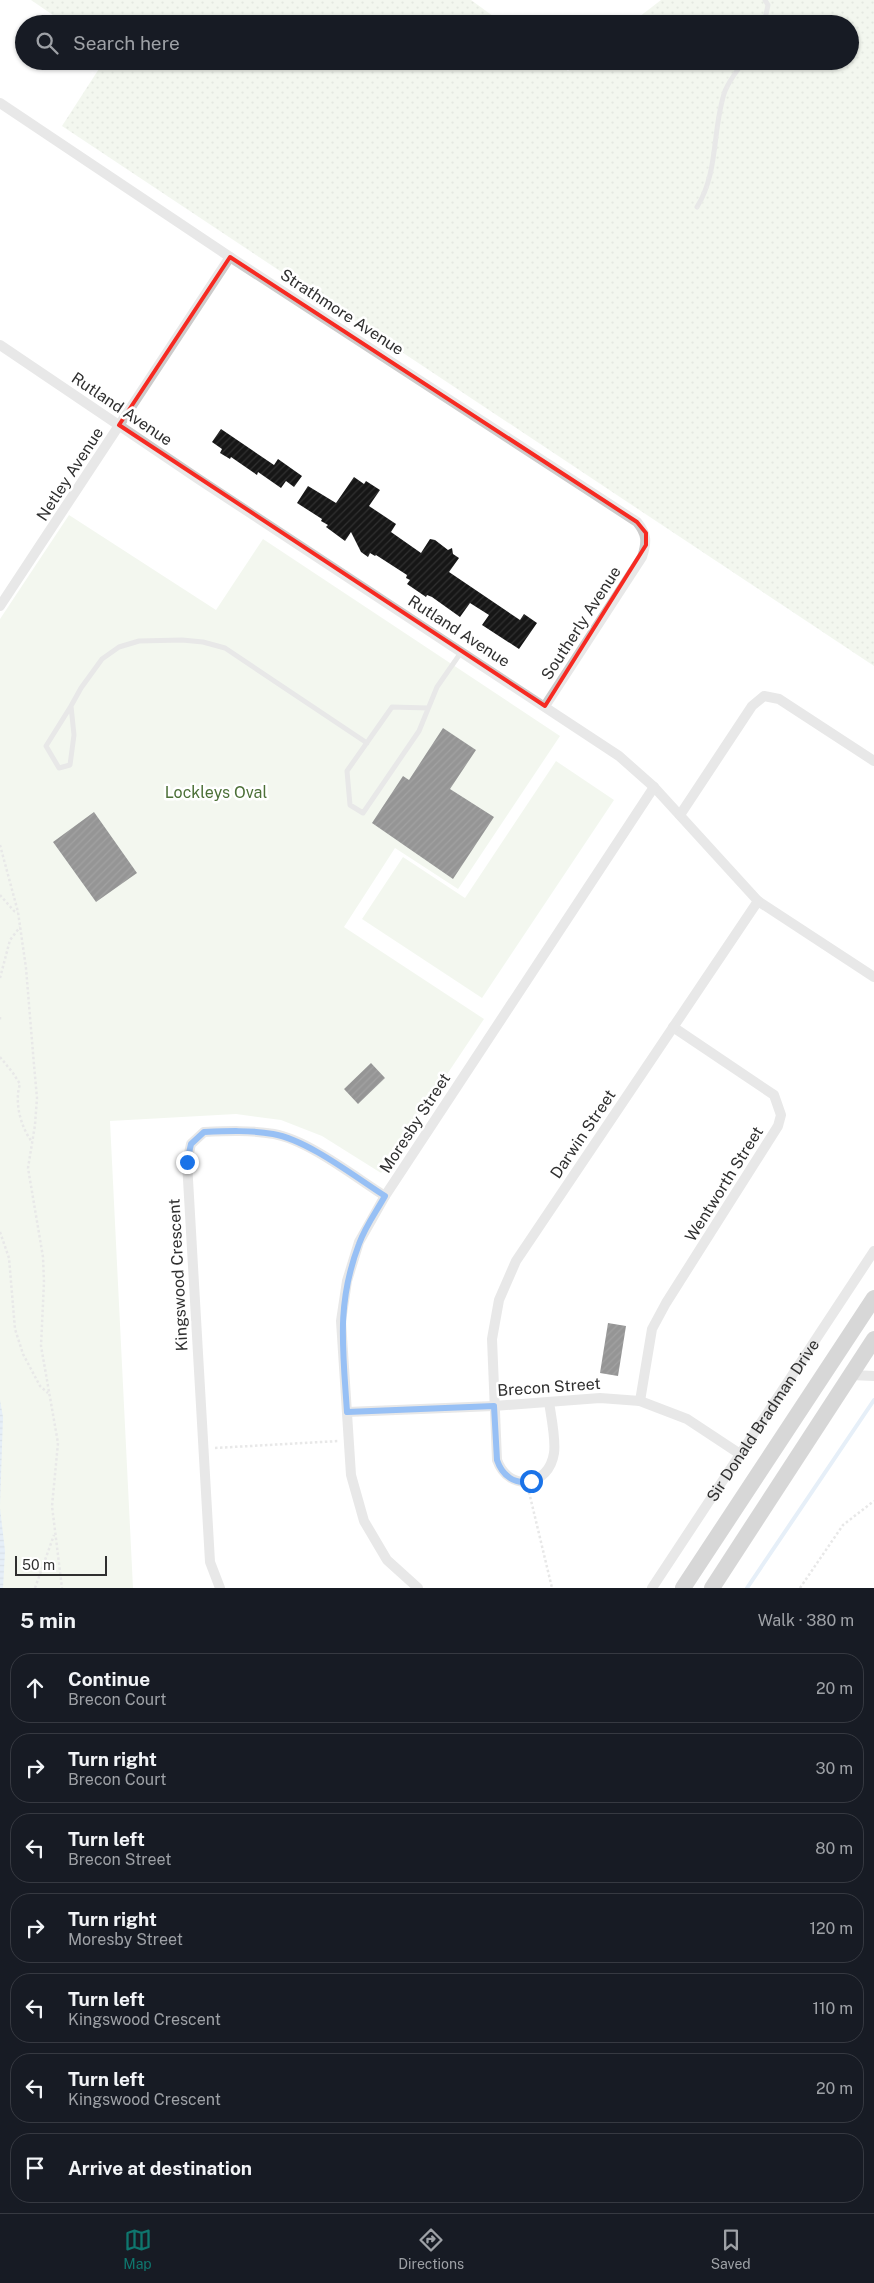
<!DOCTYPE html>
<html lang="en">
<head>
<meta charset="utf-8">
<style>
	:root { --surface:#171b24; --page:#242831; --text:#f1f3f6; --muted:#9ea1a6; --line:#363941; --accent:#0f766e }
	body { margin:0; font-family:"Public Sans",sans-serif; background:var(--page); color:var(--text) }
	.scale { position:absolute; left:15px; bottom:12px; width:92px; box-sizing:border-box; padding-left:5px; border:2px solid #2f2f2f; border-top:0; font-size:14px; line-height:18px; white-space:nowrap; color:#2f2f2f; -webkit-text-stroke:4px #fff; paint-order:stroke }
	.stop { position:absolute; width:15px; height:15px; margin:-11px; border:4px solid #1a73e8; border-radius:50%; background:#fff }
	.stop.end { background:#1a73e8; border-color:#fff; box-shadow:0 1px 5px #0008 }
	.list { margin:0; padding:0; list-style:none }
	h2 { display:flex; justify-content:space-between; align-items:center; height:65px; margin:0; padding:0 20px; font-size:21px }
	h2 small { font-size:16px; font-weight:400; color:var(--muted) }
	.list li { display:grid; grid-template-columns:32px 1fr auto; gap:15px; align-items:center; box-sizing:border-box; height:70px; margin:0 10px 10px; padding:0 10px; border:1px solid var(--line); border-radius:20px }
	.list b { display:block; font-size:19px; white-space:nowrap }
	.list p { margin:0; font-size:16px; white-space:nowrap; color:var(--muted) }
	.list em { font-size:16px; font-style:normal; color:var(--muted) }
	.icon { flex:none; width:28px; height:28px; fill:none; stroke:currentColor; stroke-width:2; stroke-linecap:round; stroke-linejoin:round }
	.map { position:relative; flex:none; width:874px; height:1588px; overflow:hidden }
	.search { position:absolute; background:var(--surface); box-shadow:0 1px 4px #0004; left:15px; right:15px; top:15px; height:55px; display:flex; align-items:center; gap:12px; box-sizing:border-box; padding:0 18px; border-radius:28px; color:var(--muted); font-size:19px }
	.sheet { height:625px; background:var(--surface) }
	nav { display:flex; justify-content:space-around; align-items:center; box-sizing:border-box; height:70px; border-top:1px solid var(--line); background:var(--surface); font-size:14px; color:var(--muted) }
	nav a { display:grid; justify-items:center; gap:2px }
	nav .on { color:var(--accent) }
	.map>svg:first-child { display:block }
	.grass { fill:url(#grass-dots) }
	.green { fill:#e4eedc }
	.water { fill:url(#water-rules) }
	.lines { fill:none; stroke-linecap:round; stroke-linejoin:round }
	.stream { stroke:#c7dbef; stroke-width:4 }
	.building { fill:url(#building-hatch) }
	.path { stroke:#ccc; stroke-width:2.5; stroke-dasharray:2.5 2.5; stroke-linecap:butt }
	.service { stroke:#ccc; stroke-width:5 }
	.minor { stroke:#ccc; stroke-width:10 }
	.primary { stroke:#a7a7a7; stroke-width:16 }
	.route { stroke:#1a73e8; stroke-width:6 }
	.marked { fill:none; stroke:#f62a22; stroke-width:4; stroke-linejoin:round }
	.labels { text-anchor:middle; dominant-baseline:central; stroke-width:5; stroke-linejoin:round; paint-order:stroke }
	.street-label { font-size:16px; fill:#2f2f2f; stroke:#fff }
	.park-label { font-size:16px; fill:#4c7038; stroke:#fff }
</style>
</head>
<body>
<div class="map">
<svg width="874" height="1588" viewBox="0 0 874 1588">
	<defs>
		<pattern id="grass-dots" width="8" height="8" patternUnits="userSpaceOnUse" patternTransform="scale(1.25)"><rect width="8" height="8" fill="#e4eedc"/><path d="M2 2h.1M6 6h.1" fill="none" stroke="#c4ccbd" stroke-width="1.8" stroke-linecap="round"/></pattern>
		<pattern id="water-rules" width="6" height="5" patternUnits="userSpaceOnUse" patternTransform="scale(1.25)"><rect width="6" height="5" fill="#c7dbef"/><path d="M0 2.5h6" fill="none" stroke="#abbccd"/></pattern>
		<pattern id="building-hatch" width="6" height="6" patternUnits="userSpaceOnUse" patternTransform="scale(1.25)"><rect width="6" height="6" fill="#161616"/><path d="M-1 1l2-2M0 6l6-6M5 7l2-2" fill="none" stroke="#303030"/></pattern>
	</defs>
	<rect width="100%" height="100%" fill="#fff"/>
	<!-- grass -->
	<path class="grass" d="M31 0H471L504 24H66Z
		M661 0H874V666L62 126 104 61H555L568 71 581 61H850V24H630Z"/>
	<!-- green -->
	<path class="green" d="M69 515 216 610 263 539 560 736 458 889 395 848 344 927 484 1019 381 1173 322 1136 281 1120 236 1114 110 1121 133 1588H0V619Z
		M556 761 614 800 482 998 362 919 403 857 465 898Z"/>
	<!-- water -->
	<path class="water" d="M0 1400 3 1417 0 1506Z
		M0 1508 5 1551 3 1588H0Z"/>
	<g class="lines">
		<!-- stream -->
		<path class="stream" d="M747 1588 874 1400"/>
	</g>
	<!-- building -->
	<path class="building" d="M221 429 274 465 278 459 302 476 294 487 286 481 281 488 258 472 257 475 231 457 230 459 220 453 222 449 212 442Z
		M354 477 364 484 366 481 380 490 369 506 396 524 391 532 421 553 430 539 435 540 448 550 452 548 453 554 459 558 449 572 520 620 524 614 537 623 519 649 482 625 489 615 470 603 460 617 432 597 427 595 426 597 407 584 410 580 406 578 407 575 376 555 375 556 370 553 368 557 361 552 351 532 345 541 326 527 328 525 321 521 322 519 297 503 308 486 336 503Z
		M443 728 476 750 450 789 494 817 453 879 372 823 403 776 409 780Z
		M94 812 137 873 96 902 53 842Z
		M371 1063 385 1078 358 1104 344 1089Z
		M608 1323 626 1326 618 1376 600 1373Z"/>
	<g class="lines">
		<!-- path -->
		<path class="path" d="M0 845 18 912 26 968 34 1065 37 1098 35 1125 28 1168 43 1257 44 1282 41 1346 58 1443 52 1506 62 1588
			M0 895 14 911 18 912
			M0 978 10 940 20 927
			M0 1017V1022
			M0 1057 13 1073 20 1084C14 1103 21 1127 32 1142
			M0 1232 9 1258 15 1329 23 1354 40 1386 48 1393
			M215 1448 339 1441
			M529 1492 552 1588
			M35 1588 54 1535
			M800 1588 843 1525 874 1501"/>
		<!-- service -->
		<path class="service" d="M764 24 768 5 765 0
			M697 207C719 172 712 128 725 91 730 79 737 71 744 61
			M71 706 46 746 59 768 70 765 74 735 71 706 81 688 102 659 119 647 139 641 182 640 203 642 225 648 367 743
			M428 708 392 707 347 771 350 805 363 813 419 731 437 687 462 651"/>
		<!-- minor -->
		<g class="minor">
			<path d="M0 103 230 257 637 522C647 534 647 542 642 557L545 706"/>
			<path d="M0 345 200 480 619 756 654 787 758 901 874 977"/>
			<path d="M0 606 230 257"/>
			<path d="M680 815 752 706 764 696 779 699 874 761"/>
			<path d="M851 1375 874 1376"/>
			<path d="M640 1401 652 1329 666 1303 778 1126 781 1115 774 1095 673 1027"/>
			<path d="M549 1402C551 1416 556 1439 554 1453 549 1487 509 1493 497 1460L492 1339 499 1300 516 1261 758 901"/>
			<path d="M347 1412 494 1406 600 1398 640 1401 687 1419 740 1454"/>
			<path d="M220 1588 210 1562 187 1162 191 1144 204 1132C227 1131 251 1130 274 1134 308 1140 355 1177 385 1196"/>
			<path d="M418 1588 387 1560 364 1521 351 1475 341 1321 347 1281 359 1242 385 1196 654 787"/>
			<path id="s1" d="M652 1588 874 1251"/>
		</g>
		<!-- primary -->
		<path class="primary" d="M683 1588 874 1298
			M712 1588 874 1339"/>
	</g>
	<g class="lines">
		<!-- route -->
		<path class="route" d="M187 1162 191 1144 204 1132C227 1131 251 1130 273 1134 308 1140 355 1177 385 1196 376 1212 365 1227 359 1244 336 1304 343 1350 347 1412L494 1406 497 1460C502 1475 514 1485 531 1481"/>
	</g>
	<!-- marked area -->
	<path d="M0 0H874V1588H0ZM230 257 637 522 646 533V545L545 706 119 425Z" fill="#fff" fill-opacity=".55" fill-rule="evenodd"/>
	<path class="marked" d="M230 257 637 522 646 533V545L545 706 119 425Z"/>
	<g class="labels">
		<!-- street labels -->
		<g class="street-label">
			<text transform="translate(342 312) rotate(33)">Strathmore Avenue</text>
			<text transform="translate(122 409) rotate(34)">Rutland Avenue</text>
			<text transform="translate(70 474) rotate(-57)">Netley Avenue</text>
			<text transform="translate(581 623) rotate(-57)">Southerly Avenue</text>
			<text transform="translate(459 631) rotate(33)">Rutland Avenue</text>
			<text transform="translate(415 1123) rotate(-57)">Moresby Street</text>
			<text transform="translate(583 1134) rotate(-56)">Darwin Street</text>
			<text transform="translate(724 1184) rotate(-58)">Wentworth Street</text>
			<text transform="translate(178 1275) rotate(-93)">Kingswood Crescent</text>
			<text transform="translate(549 1387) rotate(-4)">Brecon Street</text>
			<text stroke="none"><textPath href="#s1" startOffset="201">Sir Donald Bradman Drive</textPath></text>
		</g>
		<!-- park labels -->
		<g class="park-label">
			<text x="216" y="792">Lockleys Oval</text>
		</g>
	</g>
</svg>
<div class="scale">50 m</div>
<div class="stop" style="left:531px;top:1481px"></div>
<div class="stop end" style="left:187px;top:1162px"></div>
<div class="search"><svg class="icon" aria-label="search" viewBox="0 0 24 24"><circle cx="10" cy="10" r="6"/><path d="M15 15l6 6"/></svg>Search here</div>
</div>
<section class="sheet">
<h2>5 min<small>Walk · 380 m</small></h2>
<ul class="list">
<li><svg class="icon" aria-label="ahead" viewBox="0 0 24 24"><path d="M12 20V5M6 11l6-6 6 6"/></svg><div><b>Continue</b><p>Brecon Court</p></div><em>20 m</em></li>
<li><svg class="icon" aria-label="right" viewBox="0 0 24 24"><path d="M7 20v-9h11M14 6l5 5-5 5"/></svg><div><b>Turn right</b><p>Brecon Court</p></div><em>30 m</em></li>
<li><svg class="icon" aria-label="left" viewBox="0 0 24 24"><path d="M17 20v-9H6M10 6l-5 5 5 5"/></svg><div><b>Turn left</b><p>Brecon Street</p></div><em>80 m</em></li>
<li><svg class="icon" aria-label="right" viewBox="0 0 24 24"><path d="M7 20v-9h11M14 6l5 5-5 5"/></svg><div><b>Turn right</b><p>Moresby Street</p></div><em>120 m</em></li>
<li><svg class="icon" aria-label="left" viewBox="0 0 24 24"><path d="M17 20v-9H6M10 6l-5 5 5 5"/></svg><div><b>Turn left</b><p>Kingswood Crescent</p></div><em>110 m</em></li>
<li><svg class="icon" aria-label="left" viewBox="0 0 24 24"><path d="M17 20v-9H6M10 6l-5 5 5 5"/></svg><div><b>Turn left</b><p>Kingswood Crescent</p></div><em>20 m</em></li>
<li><svg class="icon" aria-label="arrive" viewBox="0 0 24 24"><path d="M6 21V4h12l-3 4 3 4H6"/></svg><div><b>Arrive at destination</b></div></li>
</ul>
</section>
<nav>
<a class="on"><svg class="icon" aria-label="map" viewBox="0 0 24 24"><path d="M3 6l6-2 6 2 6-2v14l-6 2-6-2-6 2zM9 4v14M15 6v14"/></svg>Map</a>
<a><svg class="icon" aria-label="directions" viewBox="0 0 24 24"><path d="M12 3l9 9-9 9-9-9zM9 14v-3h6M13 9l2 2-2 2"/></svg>Directions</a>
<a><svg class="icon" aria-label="saved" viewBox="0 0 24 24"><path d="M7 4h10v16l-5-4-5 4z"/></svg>Saved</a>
</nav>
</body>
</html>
